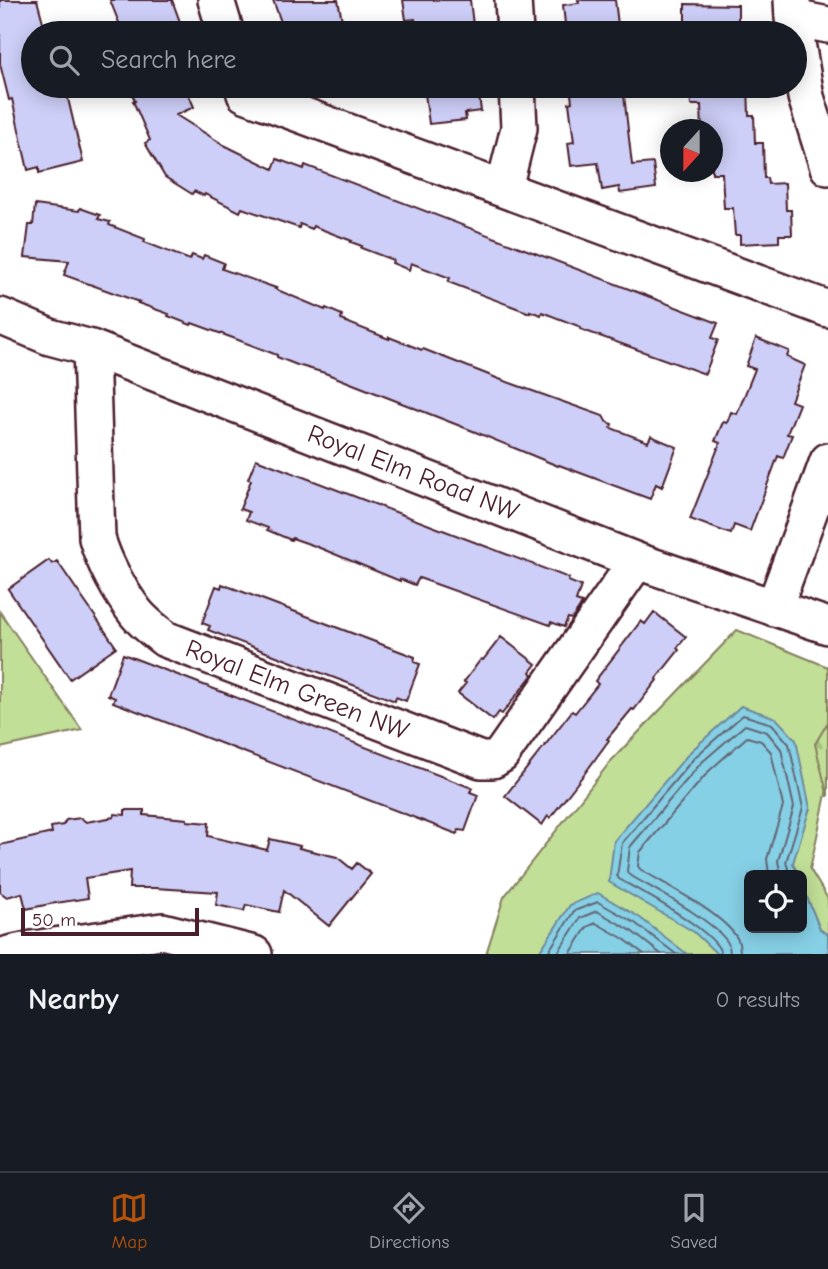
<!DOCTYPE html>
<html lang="en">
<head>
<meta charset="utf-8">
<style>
	:root { --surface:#171b24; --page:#20242c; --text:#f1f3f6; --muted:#9ea1a6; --line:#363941; --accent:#b45309 }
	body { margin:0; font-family:"Comic Neue",sans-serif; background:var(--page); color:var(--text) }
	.controls { position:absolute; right:21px; bottom:21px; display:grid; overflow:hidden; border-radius:10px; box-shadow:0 4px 18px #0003 }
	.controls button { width:63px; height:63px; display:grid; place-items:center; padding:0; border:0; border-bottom:2px solid var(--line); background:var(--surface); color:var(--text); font:35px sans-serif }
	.compass { position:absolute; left:660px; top:119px; width:63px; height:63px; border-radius:50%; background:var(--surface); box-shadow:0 4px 18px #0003; rotate:201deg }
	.scale { position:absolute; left:21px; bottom:18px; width:178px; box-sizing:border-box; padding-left:7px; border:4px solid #4a1f2b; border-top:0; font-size:19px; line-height:24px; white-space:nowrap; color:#4a1f2b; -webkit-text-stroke:5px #fff; paint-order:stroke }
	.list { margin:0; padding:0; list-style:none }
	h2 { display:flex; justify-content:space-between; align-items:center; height:91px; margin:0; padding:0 28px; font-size:30px }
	h2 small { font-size:23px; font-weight:400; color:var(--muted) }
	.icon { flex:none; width:38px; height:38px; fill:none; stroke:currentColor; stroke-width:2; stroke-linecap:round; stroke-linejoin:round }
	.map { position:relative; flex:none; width:828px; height:954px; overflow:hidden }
	.search { position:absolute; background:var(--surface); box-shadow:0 4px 18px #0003; left:21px; right:21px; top:21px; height:77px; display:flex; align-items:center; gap:18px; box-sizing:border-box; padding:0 24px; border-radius:38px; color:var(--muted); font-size:26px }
	.sheet { height:217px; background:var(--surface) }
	nav { display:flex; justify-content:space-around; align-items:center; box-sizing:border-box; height:98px; border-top:2px solid var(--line); background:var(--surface); font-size:19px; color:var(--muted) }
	nav a { display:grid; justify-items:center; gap:4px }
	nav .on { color:var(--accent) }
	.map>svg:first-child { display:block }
	.green { fill:#c1df97; stroke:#867f61; stroke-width:2; fill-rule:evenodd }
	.forest { fill:url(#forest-firs); stroke:#867f61; stroke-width:2 }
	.water { fill:#86d0e6; stroke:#6e899b; stroke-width:2 }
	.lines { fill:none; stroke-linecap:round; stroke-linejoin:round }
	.shore { stroke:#626676; stroke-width:2 }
	.building { fill:#cecff8; stroke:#4a1f2b; stroke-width:2 }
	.minor-casing { stroke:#4a1f2b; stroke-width:40 }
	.minor { stroke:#fff; stroke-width:35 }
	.labels { text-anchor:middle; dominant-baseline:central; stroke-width:6; stroke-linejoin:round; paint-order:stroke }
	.street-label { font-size:26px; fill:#4a1f2b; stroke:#fff }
</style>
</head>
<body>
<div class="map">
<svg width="828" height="954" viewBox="0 0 828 954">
	<defs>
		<pattern id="forest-firs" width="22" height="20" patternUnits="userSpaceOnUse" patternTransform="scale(1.75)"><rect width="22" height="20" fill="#c1df97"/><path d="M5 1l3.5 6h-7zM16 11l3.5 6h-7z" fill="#a7bf82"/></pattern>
	</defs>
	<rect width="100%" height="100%" fill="#fff"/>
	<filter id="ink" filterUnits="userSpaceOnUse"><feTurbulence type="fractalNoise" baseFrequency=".0143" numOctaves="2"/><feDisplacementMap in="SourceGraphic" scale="14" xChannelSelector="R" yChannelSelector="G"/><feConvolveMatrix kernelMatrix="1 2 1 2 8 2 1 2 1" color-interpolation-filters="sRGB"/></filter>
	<g filter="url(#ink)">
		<!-- green -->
		<path class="green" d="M0 612 82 730 0 748Z
			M737 630 828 667V785L810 869 828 899V954H486L504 897 611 761ZM749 875H802V928H749Z"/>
		<!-- forest -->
		<path class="forest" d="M828 722V797L815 744Z"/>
		<!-- water -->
		<path class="water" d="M741 706 776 718 796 740 810 808 793 863 798 875H749V928H802V885L820 929 828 935V954H717L694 932 609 882 614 841 690 752Z
			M598 893 639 917 687 954H538L570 905Z"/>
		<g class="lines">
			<!-- shore -->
			<path class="shore" d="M547 954 574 911 598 902 635 923 676 954
				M557 954 580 918 597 911 630 930 661 954
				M570 954 587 927 596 923 624 939 644 954
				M721 954C718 932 640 891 619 879L617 876 622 843 695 757 743 715 772 724 789 744 803 808 786 862 790 875
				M730 954C730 949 730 948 728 943 714 920 653 889 628 874L627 871 630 847 701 763 745 725 767 732 781 749 794 807 778 861 781 875
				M740 954C740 948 740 943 737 938 722 913 666 885 640 869L638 866 640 852 709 771 747 737 761 741 771 752 783 806 767 859 769 875"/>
		</g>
		<!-- building -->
		<path class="building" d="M0 0H37L46 33H33V86H65L83 162 39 173V167L28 170 12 99 9 100 0 64Z
			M110 0H172L184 33H123Z
			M273 0H338L344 30 329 33H285Z
			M403 0H470L474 33H417L415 19 406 20Z
			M578 0H615L619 33H566L563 5 579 3Z
			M685 4 738 5V28L722 27V33H685Z
			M129 86H185L194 107 176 115 224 145 273 169 277 159 304 169 305 165 718 323 712 338 718 340 705 374 580 329 581 327 542 312 541 315 530 311V313L448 282 450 278 411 263 409 270 392 263 393 260 361 248 362 246 351 242 352 241 313 226 312 229 300 224 299 228 242 208 240 212 205 194 204 196 194 191 192 194 165 177 145 143 150 140 133 101H135Z
			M424 86H456L457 92 478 89 481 111 465 113 466 120 429 124Z
			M570 86H623L632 165 653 163 656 188 620 193 619 187 602 190 598 163 571 166 568 143 574 142 569 103 572 102Z
			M690 86H748L749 115H754L755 143H763L764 178H767L768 184 785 183 786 210H791L792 235H779V242L740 244V235H735L733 208H724L722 173H712V130H702L701 105H691Z
			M35 205 79 211 80 208 100 215 98 219 110 222 109 225 145 239 144 242 190 260 192 255 202 259 204 255 224 263 222 269 276 288 275 289 325 310 326 308 342 315 341 320 389 339V337L422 350 423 349 499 379 603 416 606 421 612 424 611 428 648 442 651 436 677 447 662 487 656 484 650 499 559 465 558 466 473 431 325 373 297 365 277 357V355L233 338 192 323 191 325 168 316 169 314 138 303 139 302 64 275 69 261 25 257 29 225H33Z
			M756 338 789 351 787 357 805 365 791 401 799 404 787 434 792 435 783 458 778 456 750 531 734 525 731 534 728 533 690 519 720 443 715 441 723 422 727 423 731 412 737 414 755 369 746 366Z
			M256 459 569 578 568 581 581 586 576 601 582 603 580 607 572 619 568 618 564 627 551 622 550 625 419 578 415 585 400 579V581L315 546 292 538 291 540 267 530 268 528 246 520 249 512 240 509 251 480 248 479Z
			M49 560 52 564 57 561 116 647 70 679 8 589Z
			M222 584 415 657 414 662 420 664 406 701 396 697 395 701 208 630 210 626 202 623 216 586 221 588Z
			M654 612 686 637 677 648 679 650 656 679 657 680 634 710 632 709 607 739 609 740 588 769 550 818 548 816 542 825 505 796 572 711 575 713 598 684 595 681 641 621 645 624Z
			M501 637 536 664 530 672 533 674 502 714 499 712 493 720 458 693 466 683 464 682 481 659 483 660Z
			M123 654 472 788 470 792 478 795 465 831 459 830 457 834 113 702 115 698 108 695Z
			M125 810H144V815L187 819V821L209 823 208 836 267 850 270 839 300 846 299 848 337 857 352 869 357 863 371 874 329 926 284 890 279 912 246 905 244 911 216 905 218 892 155 888H129L130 871 85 878 88 898 50 904 26 909 22 893 7 897 0 892V845L52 833 51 827 63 825 66 820 81 818 86 822 114 817 115 814 125 815Z"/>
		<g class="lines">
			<defs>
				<path id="minor" d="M216 0 226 33
					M513 0 515 33
					M792 0 793 18 806 97 828 167
					M793 18 828 25
					M243 86 245 94 828 309
					M504 188 519 128 517 86
					M0 316 50 337 91 348 637 561 828 626
					M91 348 97 538C104 563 120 592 136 613 144 623 155 631 165 639L481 760H493L501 755 637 561
					M774 608 828 461
					M9 954 32 949 162 931 254 954"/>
			</defs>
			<!-- minor casing -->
			<use href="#minor" class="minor-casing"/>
			<!-- minor -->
			<use href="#minor" class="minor"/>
		</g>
	</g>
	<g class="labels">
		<!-- street labels -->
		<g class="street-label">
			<text transform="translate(413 473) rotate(21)">Royal Elm Road NW</text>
			<text transform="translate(297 690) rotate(21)">Royal Elm Green NW</text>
		</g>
	</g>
</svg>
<div class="controls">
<button><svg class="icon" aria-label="locate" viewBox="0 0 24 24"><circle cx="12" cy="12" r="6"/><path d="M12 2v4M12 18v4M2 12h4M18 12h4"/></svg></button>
</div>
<svg class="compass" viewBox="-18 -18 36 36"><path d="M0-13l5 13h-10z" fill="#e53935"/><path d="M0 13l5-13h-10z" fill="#9ea1a6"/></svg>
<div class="scale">50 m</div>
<div class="search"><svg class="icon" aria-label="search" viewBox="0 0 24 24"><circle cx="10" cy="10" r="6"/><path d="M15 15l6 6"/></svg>Search here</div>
</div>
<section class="sheet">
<h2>Nearby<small>0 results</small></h2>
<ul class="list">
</ul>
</section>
<nav>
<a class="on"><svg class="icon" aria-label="map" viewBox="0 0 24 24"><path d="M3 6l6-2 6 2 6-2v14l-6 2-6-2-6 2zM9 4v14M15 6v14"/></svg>Map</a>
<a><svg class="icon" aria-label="directions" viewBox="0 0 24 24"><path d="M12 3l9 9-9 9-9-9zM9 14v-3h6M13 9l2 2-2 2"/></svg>Directions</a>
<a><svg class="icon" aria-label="saved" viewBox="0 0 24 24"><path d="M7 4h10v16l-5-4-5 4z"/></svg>Saved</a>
</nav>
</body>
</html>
